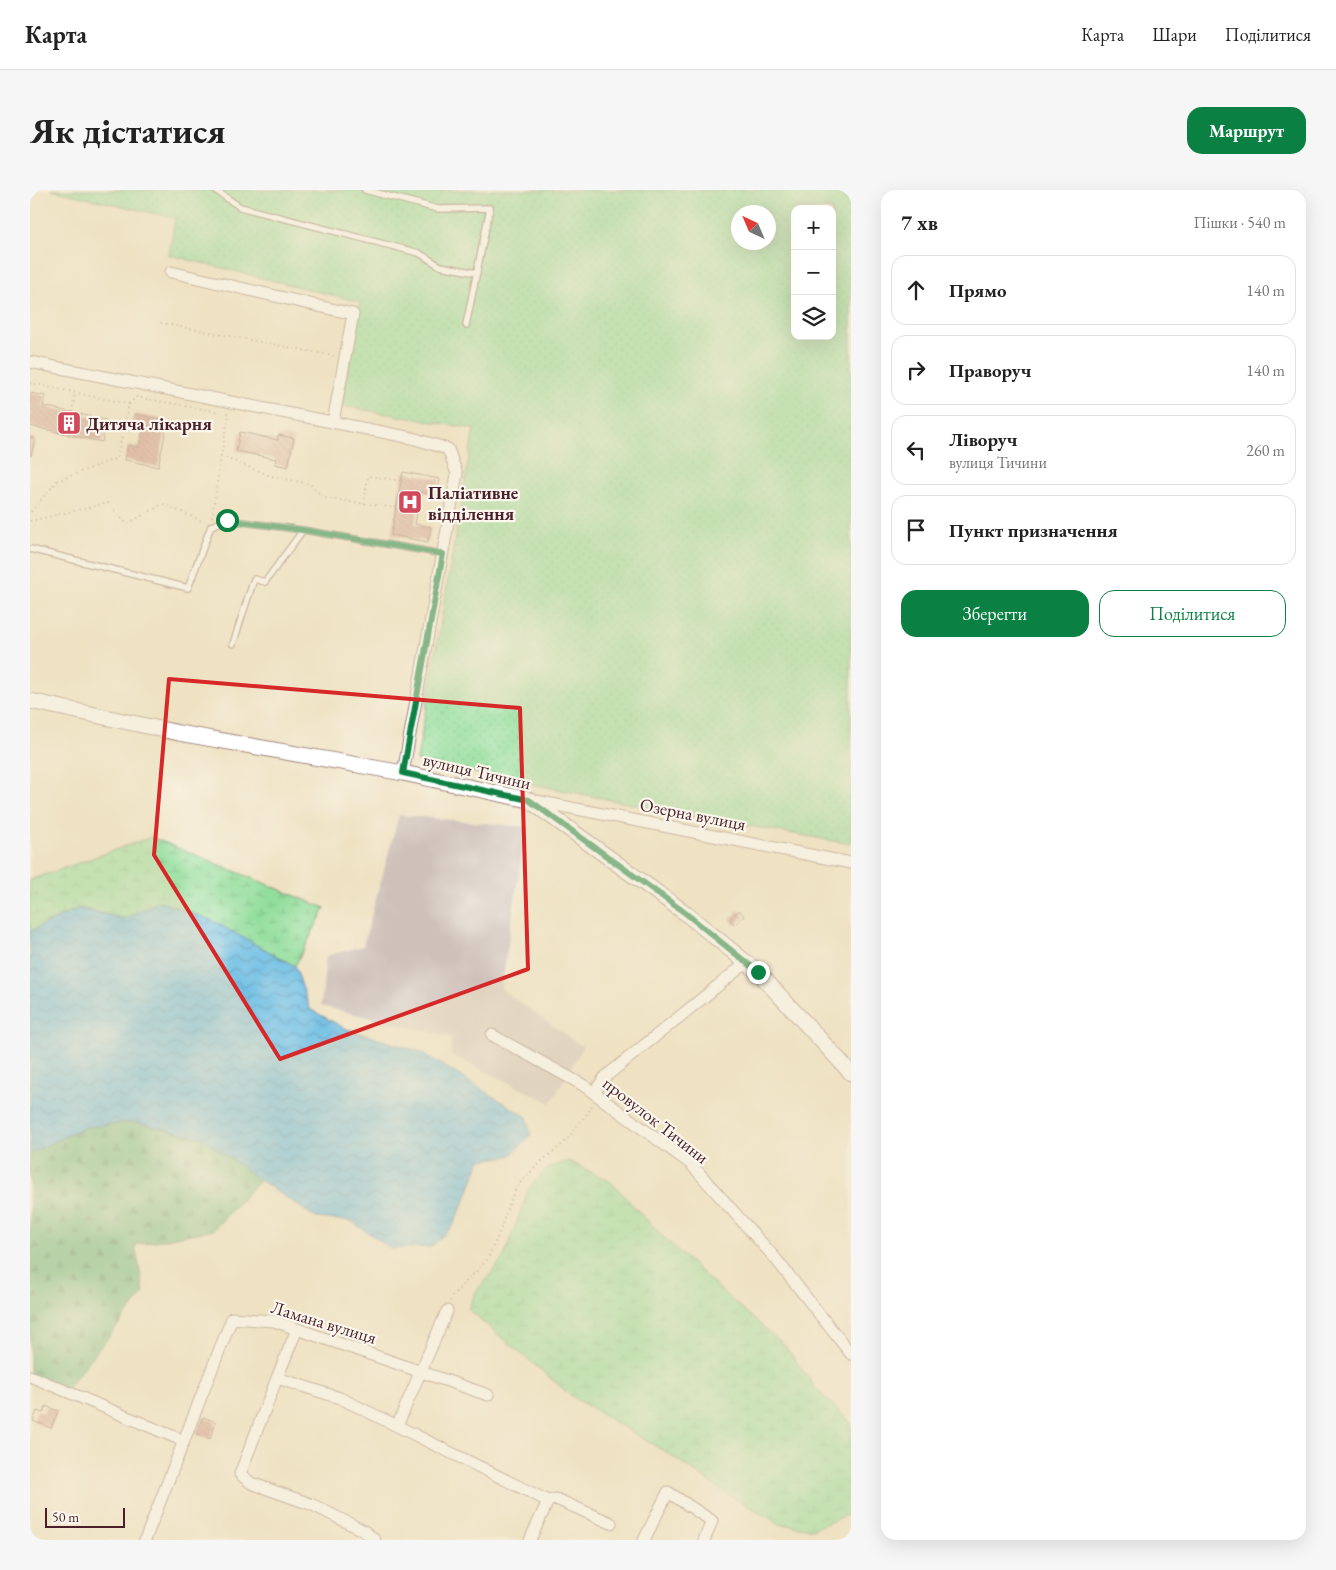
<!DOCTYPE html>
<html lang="uk">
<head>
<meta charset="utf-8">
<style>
	:root { --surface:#fff; --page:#f6f6f6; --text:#222; --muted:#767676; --line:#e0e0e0; --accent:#0b8043 }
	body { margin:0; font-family:"EB Garamond",serif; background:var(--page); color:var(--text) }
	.controls { position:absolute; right:15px; top:15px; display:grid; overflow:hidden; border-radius:10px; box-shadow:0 5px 20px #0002 }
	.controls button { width:45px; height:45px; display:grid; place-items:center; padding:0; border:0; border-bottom:1px solid var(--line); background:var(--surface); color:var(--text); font:25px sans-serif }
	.compass { position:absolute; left:701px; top:15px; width:45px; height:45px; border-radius:50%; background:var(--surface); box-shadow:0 5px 20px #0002; rotate:316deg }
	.scale { position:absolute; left:15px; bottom:12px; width:80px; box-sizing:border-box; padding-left:5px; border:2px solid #4a1f2b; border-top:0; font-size:14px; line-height:18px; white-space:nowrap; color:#4a1f2b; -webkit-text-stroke:4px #fbf7ec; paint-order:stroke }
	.stop { position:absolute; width:15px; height:15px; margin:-11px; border:4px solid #0b8043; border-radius:50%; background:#fff }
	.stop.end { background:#0b8043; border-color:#fff; box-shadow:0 1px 5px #0008 }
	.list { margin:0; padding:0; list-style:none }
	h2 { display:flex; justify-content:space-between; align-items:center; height:65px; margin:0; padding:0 20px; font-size:21px }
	h2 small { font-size:16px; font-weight:400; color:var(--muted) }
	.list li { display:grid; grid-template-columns:32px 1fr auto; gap:15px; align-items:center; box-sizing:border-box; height:70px; margin:0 10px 10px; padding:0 10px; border:1px solid var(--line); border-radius:15px }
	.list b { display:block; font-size:19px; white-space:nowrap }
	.list p { margin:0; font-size:16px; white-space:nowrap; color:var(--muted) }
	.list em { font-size:16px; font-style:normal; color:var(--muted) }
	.actions { display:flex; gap:10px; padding:15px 20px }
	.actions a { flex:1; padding:11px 0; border:1px solid var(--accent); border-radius:15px; text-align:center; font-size:18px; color:var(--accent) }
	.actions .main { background:var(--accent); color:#fff }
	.icon { flex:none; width:28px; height:28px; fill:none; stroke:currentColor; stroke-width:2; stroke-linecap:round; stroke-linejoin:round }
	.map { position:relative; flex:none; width:821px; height:1350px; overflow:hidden; border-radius:15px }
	header { display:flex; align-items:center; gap:30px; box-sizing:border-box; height:70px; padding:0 25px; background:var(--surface); border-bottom:1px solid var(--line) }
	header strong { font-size:24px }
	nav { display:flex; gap:28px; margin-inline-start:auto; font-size:18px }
	.intro { display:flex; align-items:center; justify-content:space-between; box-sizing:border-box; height:120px; padding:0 30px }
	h1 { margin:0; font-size:35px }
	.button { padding:12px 22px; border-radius:15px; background:var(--accent); color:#fff; font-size:18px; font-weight:700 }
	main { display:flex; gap:30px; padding:0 30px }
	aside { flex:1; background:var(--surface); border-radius:15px; box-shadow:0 5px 20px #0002 }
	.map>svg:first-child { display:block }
	.industrial { fill:#cec1ba }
	.grass { fill:url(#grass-dots); stroke:#6e7e64; fill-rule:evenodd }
	.forest { fill:url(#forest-firs); stroke:#606e58 }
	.wetland { fill:url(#wetland-marsh); stroke:#6e7e64 }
	.water { fill:url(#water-waves); stroke:#596e88 }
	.building { fill:url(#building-back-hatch) }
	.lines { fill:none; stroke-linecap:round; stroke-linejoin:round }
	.lane-casing { stroke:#9c8077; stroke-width:8 }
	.street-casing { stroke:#9c8077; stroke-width:13 }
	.secondary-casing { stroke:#9c8077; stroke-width:17 }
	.path { stroke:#9c8077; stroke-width:2; stroke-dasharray:1 4; stroke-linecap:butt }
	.lane { stroke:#fff; stroke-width:5.5 }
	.street { stroke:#fff; stroke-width:11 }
	.secondary { stroke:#fff; stroke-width:15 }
	.route { stroke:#0b8043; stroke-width:6 }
	.marked { fill:none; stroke:#d62828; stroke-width:4; stroke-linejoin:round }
	.labels { text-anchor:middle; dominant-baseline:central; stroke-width:4.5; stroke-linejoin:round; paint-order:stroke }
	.poi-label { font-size:18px; font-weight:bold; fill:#4a1f2b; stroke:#fbf7ec; text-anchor:start }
	.street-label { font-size:18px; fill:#4a1f2b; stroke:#fbf7ec }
</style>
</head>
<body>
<header>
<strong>Карта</strong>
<nav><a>Карта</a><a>Шари</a><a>Поділитися</a></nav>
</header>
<div class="intro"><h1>Як дістатися</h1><a class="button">Маршрут</a></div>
<main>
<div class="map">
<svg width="821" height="1350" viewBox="0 0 821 1350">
	<defs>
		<pattern id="grass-dots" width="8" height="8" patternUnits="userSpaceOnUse" patternTransform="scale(1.25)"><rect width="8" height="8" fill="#92de9c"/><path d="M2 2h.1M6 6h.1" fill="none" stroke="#7fbe87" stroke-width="1.8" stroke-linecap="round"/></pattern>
		<pattern id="forest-firs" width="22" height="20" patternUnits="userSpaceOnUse" patternTransform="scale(1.25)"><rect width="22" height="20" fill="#75bd84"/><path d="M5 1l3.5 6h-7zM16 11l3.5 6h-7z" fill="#62996c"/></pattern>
		<pattern id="wetland-marsh" width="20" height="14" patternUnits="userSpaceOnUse" patternTransform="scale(1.25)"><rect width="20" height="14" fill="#92de9c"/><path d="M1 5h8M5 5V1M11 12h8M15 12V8" fill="none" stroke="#7fbe87"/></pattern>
		<pattern id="water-waves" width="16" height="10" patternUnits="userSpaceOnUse" patternTransform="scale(1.25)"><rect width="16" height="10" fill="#68bce4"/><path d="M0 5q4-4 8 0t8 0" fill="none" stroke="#5898b9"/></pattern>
		<pattern id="building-back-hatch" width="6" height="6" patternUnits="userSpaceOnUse" patternTransform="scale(1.25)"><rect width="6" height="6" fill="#d39686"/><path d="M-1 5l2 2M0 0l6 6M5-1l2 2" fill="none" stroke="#ad7a6e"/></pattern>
	</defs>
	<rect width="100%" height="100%" fill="#fbf7ec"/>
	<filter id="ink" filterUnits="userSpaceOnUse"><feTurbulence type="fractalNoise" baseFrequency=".02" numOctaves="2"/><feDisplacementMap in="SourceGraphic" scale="10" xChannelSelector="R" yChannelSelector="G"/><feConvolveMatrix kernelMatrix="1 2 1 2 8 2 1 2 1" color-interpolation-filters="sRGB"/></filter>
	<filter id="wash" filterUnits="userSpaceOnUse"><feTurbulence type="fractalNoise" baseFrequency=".0096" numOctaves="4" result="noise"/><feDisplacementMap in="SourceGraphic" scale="20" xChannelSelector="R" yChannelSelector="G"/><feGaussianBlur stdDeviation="1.12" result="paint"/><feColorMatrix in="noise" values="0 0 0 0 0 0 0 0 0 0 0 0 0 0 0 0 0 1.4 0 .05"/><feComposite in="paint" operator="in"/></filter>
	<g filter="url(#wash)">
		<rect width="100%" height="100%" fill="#efe2c3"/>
		<!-- industrial -->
		<path class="industrial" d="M369 625 496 637 471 799 553 857 521 913 421 865V847L291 816 296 766 333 756Z"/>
		<!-- grass -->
		<path class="grass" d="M21 0H821V654L651 624 387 571 444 239 312 216 330 112 139 65 145 28ZM765 19H802V146H765ZM708 22H738V52H708Z"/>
		<!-- forest -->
		<path class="forest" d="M105 932 173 948 230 990 183 1040 105 1055 114 1103 35 1201 0 1186V963L56 937Z"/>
		<!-- wetland -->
		<path class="wetland" d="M121 647 295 718 265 776 226 756 129 711 95 729 49 718 0 741V690Z
			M539 971 581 992 632 1046 695 1104 754 1155 785 1197 821 1233V1323L784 1339 749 1334 688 1298 639 1264 544 1208 438 1119 445 1103 474 1067 499 998 518 978Z"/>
		<!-- water -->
		<path class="water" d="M129 711 181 730 265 776 280 819 314 838 391 862 497 927 501 946 480 966 450 970 438 1004 423 1036 401 1057 362 1059 321 1031 286 1028 230 990 173 948 105 932 56 937 0 963V741L49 718 95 729Z"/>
		<g id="blocks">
			<!-- building -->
			<path class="building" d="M0 203 16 206 13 216 76 230 72 252 0 236Z
				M105 224 138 231 128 277 95 270 98 255 109 258 113 239 102 236Z
				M210 242 248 250V245L264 248 258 277 245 274 246 269 206 261Z
				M0 247 5 249 1 266H0Z
				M373 282 410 289 407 305 391 302 385 334 401 337 398 352 361 345Z
				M709 720 714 726 705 735 700 729Z
				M16 1216 28 1221 21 1238 3 1231 7 1221 13 1223Z
				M173 1227 186 1232 180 1249 166 1244Z"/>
		</g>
	</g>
	<g filter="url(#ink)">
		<use href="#blocks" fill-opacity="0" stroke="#9c8077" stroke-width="1"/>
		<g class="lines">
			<defs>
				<path id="lane" d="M185 0 210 17 389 63 410 76 447 83
					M335 0 408 19 460 18 436 135
					M0 359 158 398 181 336 197 330 273 340
					M203 454 224 389 235 392 273 340 413 364"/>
				<path id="street" d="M141 82 323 124 303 232
					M0 172 382 248 418 259 427 284 373 583
					M501 610 821 673
					M462 845 553 895 661 974 745 1068 821 1164
					M564 903 575 887 716 773
					M417 1121 367 1236 518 1311 500 1350
					M0 1186 154 1251
					M247 1188 267 1139
					M518 1311 526 1309 581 1333
					M115 1350 202 1128 244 1131 458 1205
					M345 1350 334 1341 283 1315 221 1293 210 1284 247 1188 310 1208 367 1236
					M614 1350 638 1302 682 1331 674 1350"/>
				<path id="secondary" d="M0 511 149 543 373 583 499 610 654 722 728 782 821 883"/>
			</defs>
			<!-- lane casing -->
			<use href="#lane" class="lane-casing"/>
			<!-- street casing -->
			<use href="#street" class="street-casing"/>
			<!-- secondary casing -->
			<use href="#secondary" class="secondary-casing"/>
			<!-- path -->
			<path class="path" d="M131 133 305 166
				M0 193 99 214 87 268 27 291 0 323
				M99 214 106 207 190 222
				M42 222 45 203
				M197 223 199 224 191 266 241 286 280 294 294 308 366 318
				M334 314 338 286 372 291
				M182 327 191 266
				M0 331 78 313 97 334 133 314 174 332
				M420 1111 422 1106 457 1070 468 1046 482 1006 489 994 512 971 536 951 562 917V914"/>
			<!-- lane -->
			<use href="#lane" class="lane"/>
			<!-- street -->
			<use href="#street" class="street"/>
			<!-- secondary -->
			<use href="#secondary" class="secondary"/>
		</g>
	</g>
	<g class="lines" filter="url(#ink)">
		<!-- route -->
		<path class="route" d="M197 330 273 340 413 364 373 583 499 610 654 722 728 782"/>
	</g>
	<!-- marked area -->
	<path d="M0 0H821V1350H0ZM139 489 490 518 498 779 250 869 124 665Z" fill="#efe2c3" fill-opacity=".55" fill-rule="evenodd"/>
	<path class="marked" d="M139 489 490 518 498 779 250 869 124 665Z"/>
	<!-- icons -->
	<defs>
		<symbol id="building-square" viewBox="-11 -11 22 22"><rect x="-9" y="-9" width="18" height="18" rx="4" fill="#d1495b" stroke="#fbf7ec"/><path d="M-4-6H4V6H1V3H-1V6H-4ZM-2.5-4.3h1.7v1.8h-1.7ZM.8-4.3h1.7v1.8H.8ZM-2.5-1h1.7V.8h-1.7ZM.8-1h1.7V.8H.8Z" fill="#fff"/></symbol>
		<symbol id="hospital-square" viewBox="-11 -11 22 22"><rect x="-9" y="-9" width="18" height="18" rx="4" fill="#d1495b" stroke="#fbf7ec"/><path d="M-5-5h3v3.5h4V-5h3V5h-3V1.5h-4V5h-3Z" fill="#fff"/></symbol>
	</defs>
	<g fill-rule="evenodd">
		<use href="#building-square" x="25" y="219" width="28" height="28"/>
		<use href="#hospital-square" x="366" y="298" width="28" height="28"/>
	</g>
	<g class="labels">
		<!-- poi labels -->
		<g class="poi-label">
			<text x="56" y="233">Дитяча лікарня</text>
			<text x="398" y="302">Паліативне<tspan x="398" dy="21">відділення</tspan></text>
		</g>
		<!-- street labels -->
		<g class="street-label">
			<text transform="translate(447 581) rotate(13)">вулиця Тичини</text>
			<text transform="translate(663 624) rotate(11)">Озерна вулиця</text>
			<text transform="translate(626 930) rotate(38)">провулок Тичини</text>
			<text transform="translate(294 1132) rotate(17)">Ламана вулиця</text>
		</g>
	</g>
</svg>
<div class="controls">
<button>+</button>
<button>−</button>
<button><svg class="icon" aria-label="layers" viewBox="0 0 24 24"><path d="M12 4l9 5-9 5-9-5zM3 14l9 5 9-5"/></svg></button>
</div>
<svg class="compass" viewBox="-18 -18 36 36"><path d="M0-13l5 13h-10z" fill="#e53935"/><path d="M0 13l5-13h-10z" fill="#767676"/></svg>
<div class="scale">50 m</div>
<div class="stop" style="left:197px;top:330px"></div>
<div class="stop end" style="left:728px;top:782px"></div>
</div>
<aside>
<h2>7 хв<small>Пішки · 540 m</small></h2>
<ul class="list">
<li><svg class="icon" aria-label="ahead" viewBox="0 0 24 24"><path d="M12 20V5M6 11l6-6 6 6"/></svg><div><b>Прямо</b></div><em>140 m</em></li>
<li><svg class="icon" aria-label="right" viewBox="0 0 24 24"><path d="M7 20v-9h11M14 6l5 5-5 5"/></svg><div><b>Праворуч</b></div><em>140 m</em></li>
<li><svg class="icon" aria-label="left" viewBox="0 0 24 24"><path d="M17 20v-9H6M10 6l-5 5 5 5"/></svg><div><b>Ліворуч</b><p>вулиця Тичини</p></div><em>260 m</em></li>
<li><svg class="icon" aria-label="arrive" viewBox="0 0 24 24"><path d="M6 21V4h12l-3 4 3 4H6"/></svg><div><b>Пункт призначення</b></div></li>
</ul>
<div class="actions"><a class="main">Зберегти</a><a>Поділитися</a></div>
</aside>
</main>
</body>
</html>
